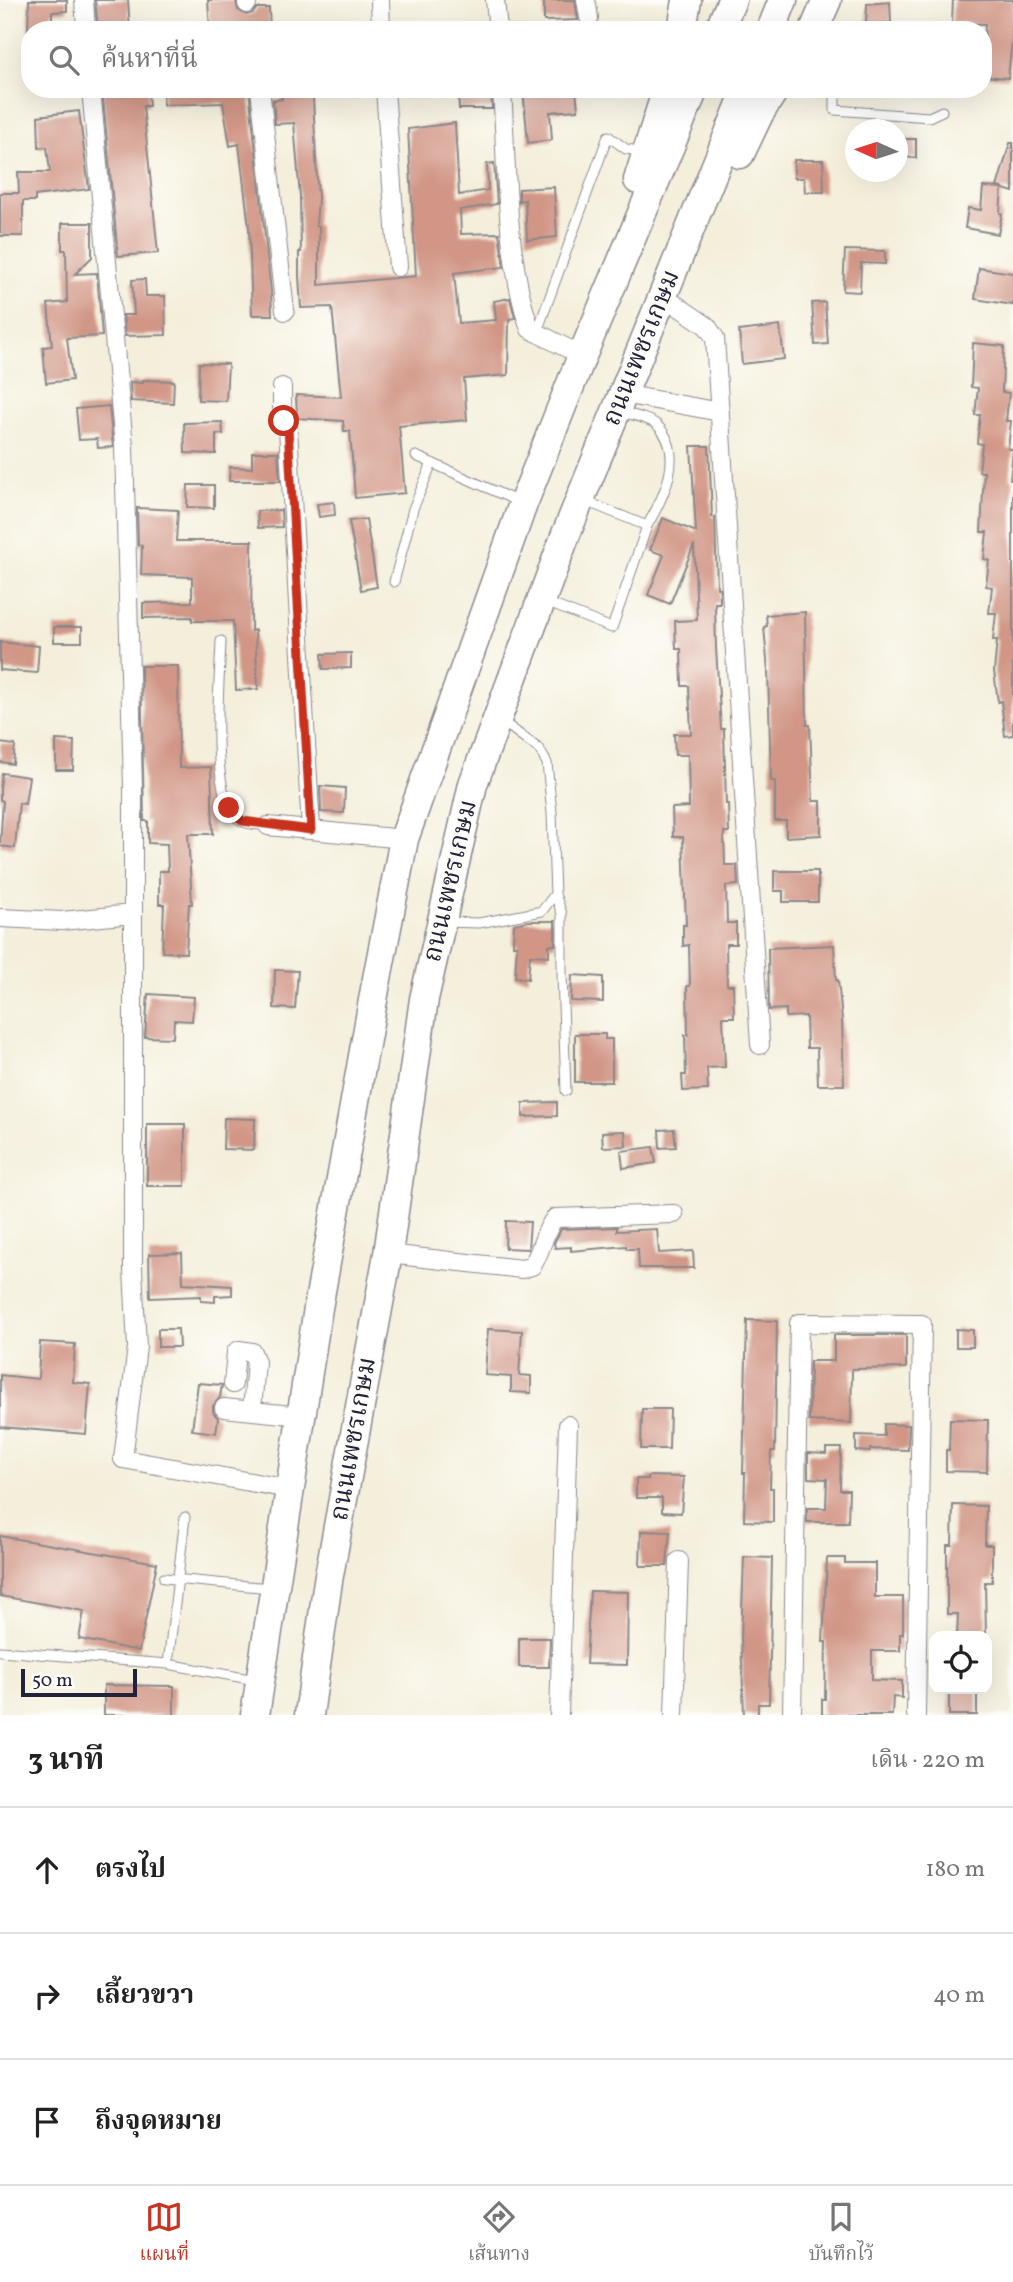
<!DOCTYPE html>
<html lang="th">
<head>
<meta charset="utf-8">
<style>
	:root { --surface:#fff; --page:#f6f6f6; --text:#222; --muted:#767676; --line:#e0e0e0; --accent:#c8321e }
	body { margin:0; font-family:Vollkorn,"Noto Serif Thai",serif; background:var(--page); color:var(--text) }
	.controls { position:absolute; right:21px; bottom:21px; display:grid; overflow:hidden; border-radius:14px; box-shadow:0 7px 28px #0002 }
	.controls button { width:63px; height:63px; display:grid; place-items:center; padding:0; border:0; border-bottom:2px solid var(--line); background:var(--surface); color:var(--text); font:35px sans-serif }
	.compass { position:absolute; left:845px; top:119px; width:63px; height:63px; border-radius:50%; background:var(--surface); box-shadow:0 7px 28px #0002; rotate:273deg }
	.scale { position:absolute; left:21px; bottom:18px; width:116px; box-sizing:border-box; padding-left:7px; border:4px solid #22223b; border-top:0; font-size:19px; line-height:24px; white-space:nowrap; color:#22223b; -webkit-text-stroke:5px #fdfcf7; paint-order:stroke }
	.stop { position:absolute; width:21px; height:21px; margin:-16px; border:5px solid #c8321e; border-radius:50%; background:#fff }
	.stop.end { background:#c8321e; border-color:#fff; box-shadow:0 2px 7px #0008 }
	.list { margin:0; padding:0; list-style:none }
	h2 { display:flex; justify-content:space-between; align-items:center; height:91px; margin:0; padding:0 28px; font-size:30px }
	h2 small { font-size:23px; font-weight:400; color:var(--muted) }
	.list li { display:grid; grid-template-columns:46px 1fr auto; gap:21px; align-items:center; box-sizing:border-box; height:126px; padding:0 28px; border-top:2px solid var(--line) }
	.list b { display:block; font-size:26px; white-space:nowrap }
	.list em { font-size:23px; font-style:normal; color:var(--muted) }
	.icon { flex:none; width:38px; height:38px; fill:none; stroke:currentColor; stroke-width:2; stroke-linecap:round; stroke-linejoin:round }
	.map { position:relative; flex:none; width:1013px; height:1715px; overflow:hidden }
	.search { position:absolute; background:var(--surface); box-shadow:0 7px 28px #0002; left:21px; right:21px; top:21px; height:77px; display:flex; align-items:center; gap:18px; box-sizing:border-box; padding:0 24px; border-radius:28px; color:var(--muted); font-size:26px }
	.sheet { height:469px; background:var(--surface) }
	nav { display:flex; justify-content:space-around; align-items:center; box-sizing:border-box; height:98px; border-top:2px solid var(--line); background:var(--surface); font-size:19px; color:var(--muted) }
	nav a { display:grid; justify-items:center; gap:4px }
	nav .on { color:var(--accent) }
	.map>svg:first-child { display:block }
	.building { fill:#d19686 }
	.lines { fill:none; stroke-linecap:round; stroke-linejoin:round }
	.service-casing { stroke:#8b888b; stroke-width:11 }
	.minor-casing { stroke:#8b888b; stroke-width:20 }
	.trunk-casing { stroke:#8b888b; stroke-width:31 }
	.service { stroke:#fff; stroke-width:9 }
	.minor { stroke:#fff; stroke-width:18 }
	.trunk { stroke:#fff; stroke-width:28 }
	.route { stroke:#c8321e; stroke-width:9 }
	.labels { text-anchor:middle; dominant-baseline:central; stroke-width:5; stroke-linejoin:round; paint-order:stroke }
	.street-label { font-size:26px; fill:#22223b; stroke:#fdfcf7 }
</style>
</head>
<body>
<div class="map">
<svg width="1013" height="1715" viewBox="0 0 1013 1715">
	<rect width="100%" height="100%" fill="#fdfcf7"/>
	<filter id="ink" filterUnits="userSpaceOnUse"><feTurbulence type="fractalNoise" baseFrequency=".0143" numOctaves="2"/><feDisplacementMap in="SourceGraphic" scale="14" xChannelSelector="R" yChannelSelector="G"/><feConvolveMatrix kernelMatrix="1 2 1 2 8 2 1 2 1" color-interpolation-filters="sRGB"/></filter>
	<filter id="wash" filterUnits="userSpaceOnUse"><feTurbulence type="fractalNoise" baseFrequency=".00686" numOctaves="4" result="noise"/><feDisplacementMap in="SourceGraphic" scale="28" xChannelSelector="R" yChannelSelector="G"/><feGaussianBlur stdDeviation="1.57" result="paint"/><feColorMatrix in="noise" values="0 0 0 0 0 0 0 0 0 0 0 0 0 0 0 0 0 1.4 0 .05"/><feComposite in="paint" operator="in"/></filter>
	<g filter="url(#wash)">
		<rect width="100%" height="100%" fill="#f4efdb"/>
		<g id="blocks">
			<!-- building -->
			<path class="building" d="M29 0H67V11L52 12V30H28Z
				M95 0H128L130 30H98Z
				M208 0H236L238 10 246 15 253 13 257 8H269L270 30H210Z
				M544 0H575L578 20 544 21Z
				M953 0H1013V29L1008 78 983 76 985 24 952 23Z
				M890 2 891 23 866 24 867 4Z
				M102 89H148L149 106H143L158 253 118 256Z
				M163 89H249L271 292 272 315H252L249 228 239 144 230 146 223 103 163 105Z
				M282 89H308V97H313L318 198 316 226H319V285L416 276 408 129 455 123 459 195 488 190 487 164 494 163 497 204 460 210 461 234 499 233 504 267 454 273 459 323 496 320 494 301 510 298 515 318 509 319 508 375 464 379 467 420 399 426 405 493 355 498 350 431H344L343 421 297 418 296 395 341 397 332 307 301 308 299 276V252H301L300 197 294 123 275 124 273 100 282 99Z
				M458 89H491L492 109H459Z
				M523 89H549V93L576 90 578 110 550 112 552 140 528 143Z
				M79 111 89 189 35 196V201H23V236H0V193H19L18 172H50L47 147 39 148 38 116Z
				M898 139H916V158L898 157Z
				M1010 143H1013V192L997 187Z
				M794 160H823L824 192H805L804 178H794Z
				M554 187 557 237 527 240 525 200 519 201V189Z
				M983 187 1002 188 1000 213 1002 214 998 234 965 228 968 208 981 210Z
				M62 223H92V257L75 274 97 273 102 336 67 338 72 380 46 383 43 347 52 346 48 304 67 302 66 250H62Z
				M845 250 885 251V264L861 263 860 292 843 291Z
				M979 268 1013 273V305L975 299Z
				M145 279 146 296H165L166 335 125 336 123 315H134L132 280Z
				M825 302 828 344 815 345 812 303Z
				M780 326 784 359 742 364 739 331Z
				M973 343 1004 346 1002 392 1009 393 1006 421H1011L1008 449H1013L1010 479H1013V735L1005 736 1001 701 998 702 994 671 997 640H993L996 613H989L992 587 986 586 989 560 984 559 987 532H981L984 472H979L982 444 977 443 980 415H975L978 388 971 387Z
				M199 363 228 364 226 401 198 400Z
				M143 380 174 381 173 403 131 401 130 382 143 383Z
				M109 406 113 447 98 448 97 439 79 440 76 409Z
				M222 422 223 434H216V454L185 453 184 423Z
				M691 446H709L712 517H715L717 588H720V603H715L716 648 721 729H724L726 804H728L729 832H724L725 865H737L738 885 726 886 727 923H736V944H726L727 985H733L734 1017H723L725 1067 707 1068 708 1090 683 1091 682 1075H686L685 1035H688L687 986H690L689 945 683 946V925H686L683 837H673L672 808 689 807 688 755H675L674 734H691L689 686H682L681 649H676L675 621 697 620 694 545 670 604 648 595 664 555 650 550 663 518 696 532Z
				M252 452H278L280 481H229L230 467 252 468Z
				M188 485H214V508L187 507Z
				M334 502 335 515 319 517 317 504Z
				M137 508 178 510 176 541H252L251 631 255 630 258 689 236 690 233 621H192V617L143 618V603L192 602V577L141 575 142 546 138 545Z
				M281 510 282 527 258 528 257 511Z
				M366 519 377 587 361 590 349 521Z
				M805 612 807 725H810L813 801H821V835L786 837V821H775V781H771L768 671 764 627 767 626 766 615Z
				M54 627H82V642H54Z
				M0 642 39 646 37 673 0 670Z
				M351 653V668L323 669 322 654Z
				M141 666H178L179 768 211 767 213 834H188L192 904H189L186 953 162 952 164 904H159V871H168L167 844 148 843V821H144Z
				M56 740 74 741 73 770H56Z
				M0 743 15 745 13 764 0 762Z
				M2 773 29 777 25 804 19 803 15 848 0 846 3 801 0 800V788Z
				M320 786 345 788 344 813 321 812Z
				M774 871H818V902H783V891H774Z
				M529 921H555V945H549V956L530 955 528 979 515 977 517 945H513L514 924Z
				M834 945 836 980H838L842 1019 844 1085H818L817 1048H807L806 1016 786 1017V1009L769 1010 768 948Z
				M275 970 298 971 295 1009 274 1008Z
				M572 975 603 977V1002L571 1001Z
				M148 994 194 997 192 1021 174 1020 173 1038 145 1037Z
				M575 1034H605V1039H612V1082H575Z
				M557 1102V1116L523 1117V1103Z
				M224 1118 255 1119 254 1150 223 1149Z
				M147 1124H185V1186H147Z
				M674 1129 676 1147 660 1148 659 1130Z
				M625 1131 626 1146 603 1147 602 1132Z
				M653 1147 656 1163 623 1168 621 1151Z
				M506 1221 530 1222 528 1249 505 1248Z
				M617 1227V1231L657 1229 659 1253 693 1251 694 1268H639L638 1249H627L626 1246 571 1251V1247L555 1248 554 1243 561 1229Z
				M182 1253 183 1283 232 1286V1295L215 1296V1302L201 1301V1296L150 1298 149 1254Z
				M747 1320 777 1321 775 1451H771L770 1488H773V1522L744 1521 745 1473H743Z
				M158 1329H178L179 1347H158Z
				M488 1329 522 1331 519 1375 531 1376V1393L511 1392V1377L485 1375Z
				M956 1329 973 1330V1347H956Z
				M834 1335H906V1368L852 1369 851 1423 809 1421 810 1361H834Z
				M40 1342 75 1344 73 1382 90 1384 86 1434 0 1427V1375L38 1379Z
				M198 1383 222 1385 220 1397 213 1406V1412L218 1418 216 1433 192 1430Z
				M642 1409H670L669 1449H641Z
				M950 1419 988 1420 987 1472 946 1471V1450H949Z
				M884 1424 909 1425 908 1450 870 1449V1452L856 1451V1435L884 1436Z
				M826 1448H841L840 1490H849L848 1522H807V1508H826L827 1479 808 1478V1453L826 1454Z
				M648 1476 684 1477 681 1513 662 1512V1498H636V1479H648Z
				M953 1505 986 1506 985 1545H992V1582H985L986 1636H957L958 1614H947V1545H952Z
				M641 1531 670 1532 667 1566H640Z
				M0 1536 157 1563 139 1651 79 1639 84 1611 0 1596Z
				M744 1557 772 1558 769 1704H758V1715H744L741 1638Z
				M827 1558H845V1563H875V1597H903V1634H900V1651H872V1680L902 1681V1698L893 1697 892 1715H822V1699H825L826 1642H823Z
				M590 1591 628 1592 627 1665 586 1664Z
				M519 1638H550L549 1667H519Z
				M104 1685 174 1686V1715H104Z
				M949 1689H977V1715H949Z"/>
		</g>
	</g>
	<g filter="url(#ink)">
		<use href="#blocks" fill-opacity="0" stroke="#8b888b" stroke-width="2"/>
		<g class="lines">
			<defs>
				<path id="service" d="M835 89V110L929 117 942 111
					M537 332 608 136 626 149 645 152
					M621 412C631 415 649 418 657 425 686 453 664 497 647 526
					M416 456 519 502
					M394 582 413 509 432 463
					M543 601 612 628 647 526 585 501
					M221 641C220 677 207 803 241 821 248 825 261 825 268 826
					M555 894 562 914V974L566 1091
					M444 922 479 923 542 911 555 894 552 813 547 763 539 749 499 719
					M164 1578 270 1588
					M0 1651 168 1664 255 1680
					M168 1664 185 1517"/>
				<path id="minor" d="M84 0 86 30
					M247 0V4
					M380 0 381 30
					M495 0 498 30
					M586 0 589 18
					M91 89 124 446 133 788V1269L137 1347 123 1459 289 1489
					M260 89 285 311
					M385 89 398 267
					M502 89C507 166 505 256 530 329L582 356
					M663 296 707 326 715 338 760 1045
					M282 387V407L288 428 311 830
					M623 394 720 412
					M268 826 404 839
					M0 918 62 921 132 914
					M388 1254 522 1269 532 1266C542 1251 543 1232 555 1218L674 1214
					M233 1384 236 1352 239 1350 252 1352 256 1362 252 1410
					M224 1408 301 1416
					M559 1715 568 1425
					M674 1715 679 1561
					M792 1715 799 1323 922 1324 916 1715"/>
				<path id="trunk" d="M682 30 687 0
					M719 30 732 0
					M771 30 783 0
					M814 30 827 0
					M740 154 759 114 775 89
					M638 180 667 89
					M255 1715 318 1308 375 989 404 839 523 504 582 356 694 89
					M309 1715 328 1581 388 1254 424 999 473 784 566 534 747 89"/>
			</defs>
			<!-- service casing -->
			<use href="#service" class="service-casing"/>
			<!-- minor casing -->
			<use href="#minor" class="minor-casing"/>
			<!-- trunk casing -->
			<use href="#trunk" class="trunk-casing"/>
			<!-- service -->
			<use href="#service" class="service"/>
			<!-- minor -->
			<use href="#minor" class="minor"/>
			<!-- trunk -->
			<use href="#trunk" class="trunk"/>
		</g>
	</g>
	<g class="lines" filter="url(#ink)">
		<!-- route -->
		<path class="route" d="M229 808 242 821 311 830 288 428 284 421"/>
	</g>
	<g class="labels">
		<!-- street labels -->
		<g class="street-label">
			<text transform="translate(642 348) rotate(-68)">ถนนเพชรเกษม</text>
			<text transform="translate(451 881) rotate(-77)">ถนนเพชรเกษม</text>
			<text transform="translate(354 1439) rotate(-80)">ถนนเพชรเกษม</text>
		</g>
	</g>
</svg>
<div class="controls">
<button><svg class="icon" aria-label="locate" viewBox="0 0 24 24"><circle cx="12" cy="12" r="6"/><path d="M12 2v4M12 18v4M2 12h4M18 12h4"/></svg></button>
</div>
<svg class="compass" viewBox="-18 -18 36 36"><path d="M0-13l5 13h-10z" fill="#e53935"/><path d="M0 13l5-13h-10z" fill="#767676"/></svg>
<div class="scale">50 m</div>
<div class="stop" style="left:284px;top:421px"></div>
<div class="stop end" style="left:229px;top:808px"></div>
<div class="search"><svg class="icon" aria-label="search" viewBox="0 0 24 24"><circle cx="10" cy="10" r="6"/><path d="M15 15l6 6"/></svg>ค้นหาที่นี่</div>
</div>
<section class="sheet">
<h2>3 นาที<small>เดิน · 220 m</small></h2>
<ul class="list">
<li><svg class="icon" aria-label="ahead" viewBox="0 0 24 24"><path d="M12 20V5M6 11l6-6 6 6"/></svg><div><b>ตรงไป</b></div><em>180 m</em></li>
<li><svg class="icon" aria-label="right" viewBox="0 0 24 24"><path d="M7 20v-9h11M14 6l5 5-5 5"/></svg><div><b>เลี้ยวขวา</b></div><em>40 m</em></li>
<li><svg class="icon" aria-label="arrive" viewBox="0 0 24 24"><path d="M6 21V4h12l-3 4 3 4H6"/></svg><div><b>ถึงจุดหมาย</b></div></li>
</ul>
</section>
<nav>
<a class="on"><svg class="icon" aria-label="map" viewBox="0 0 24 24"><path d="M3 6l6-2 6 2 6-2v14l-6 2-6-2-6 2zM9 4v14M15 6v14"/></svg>แผนที่</a>
<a><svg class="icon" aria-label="directions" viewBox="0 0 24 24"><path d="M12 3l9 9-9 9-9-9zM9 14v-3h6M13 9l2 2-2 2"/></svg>เส้นทาง</a>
<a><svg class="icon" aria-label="saved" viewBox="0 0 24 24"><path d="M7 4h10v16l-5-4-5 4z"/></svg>บันทึกไว้</a>
</nav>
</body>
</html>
